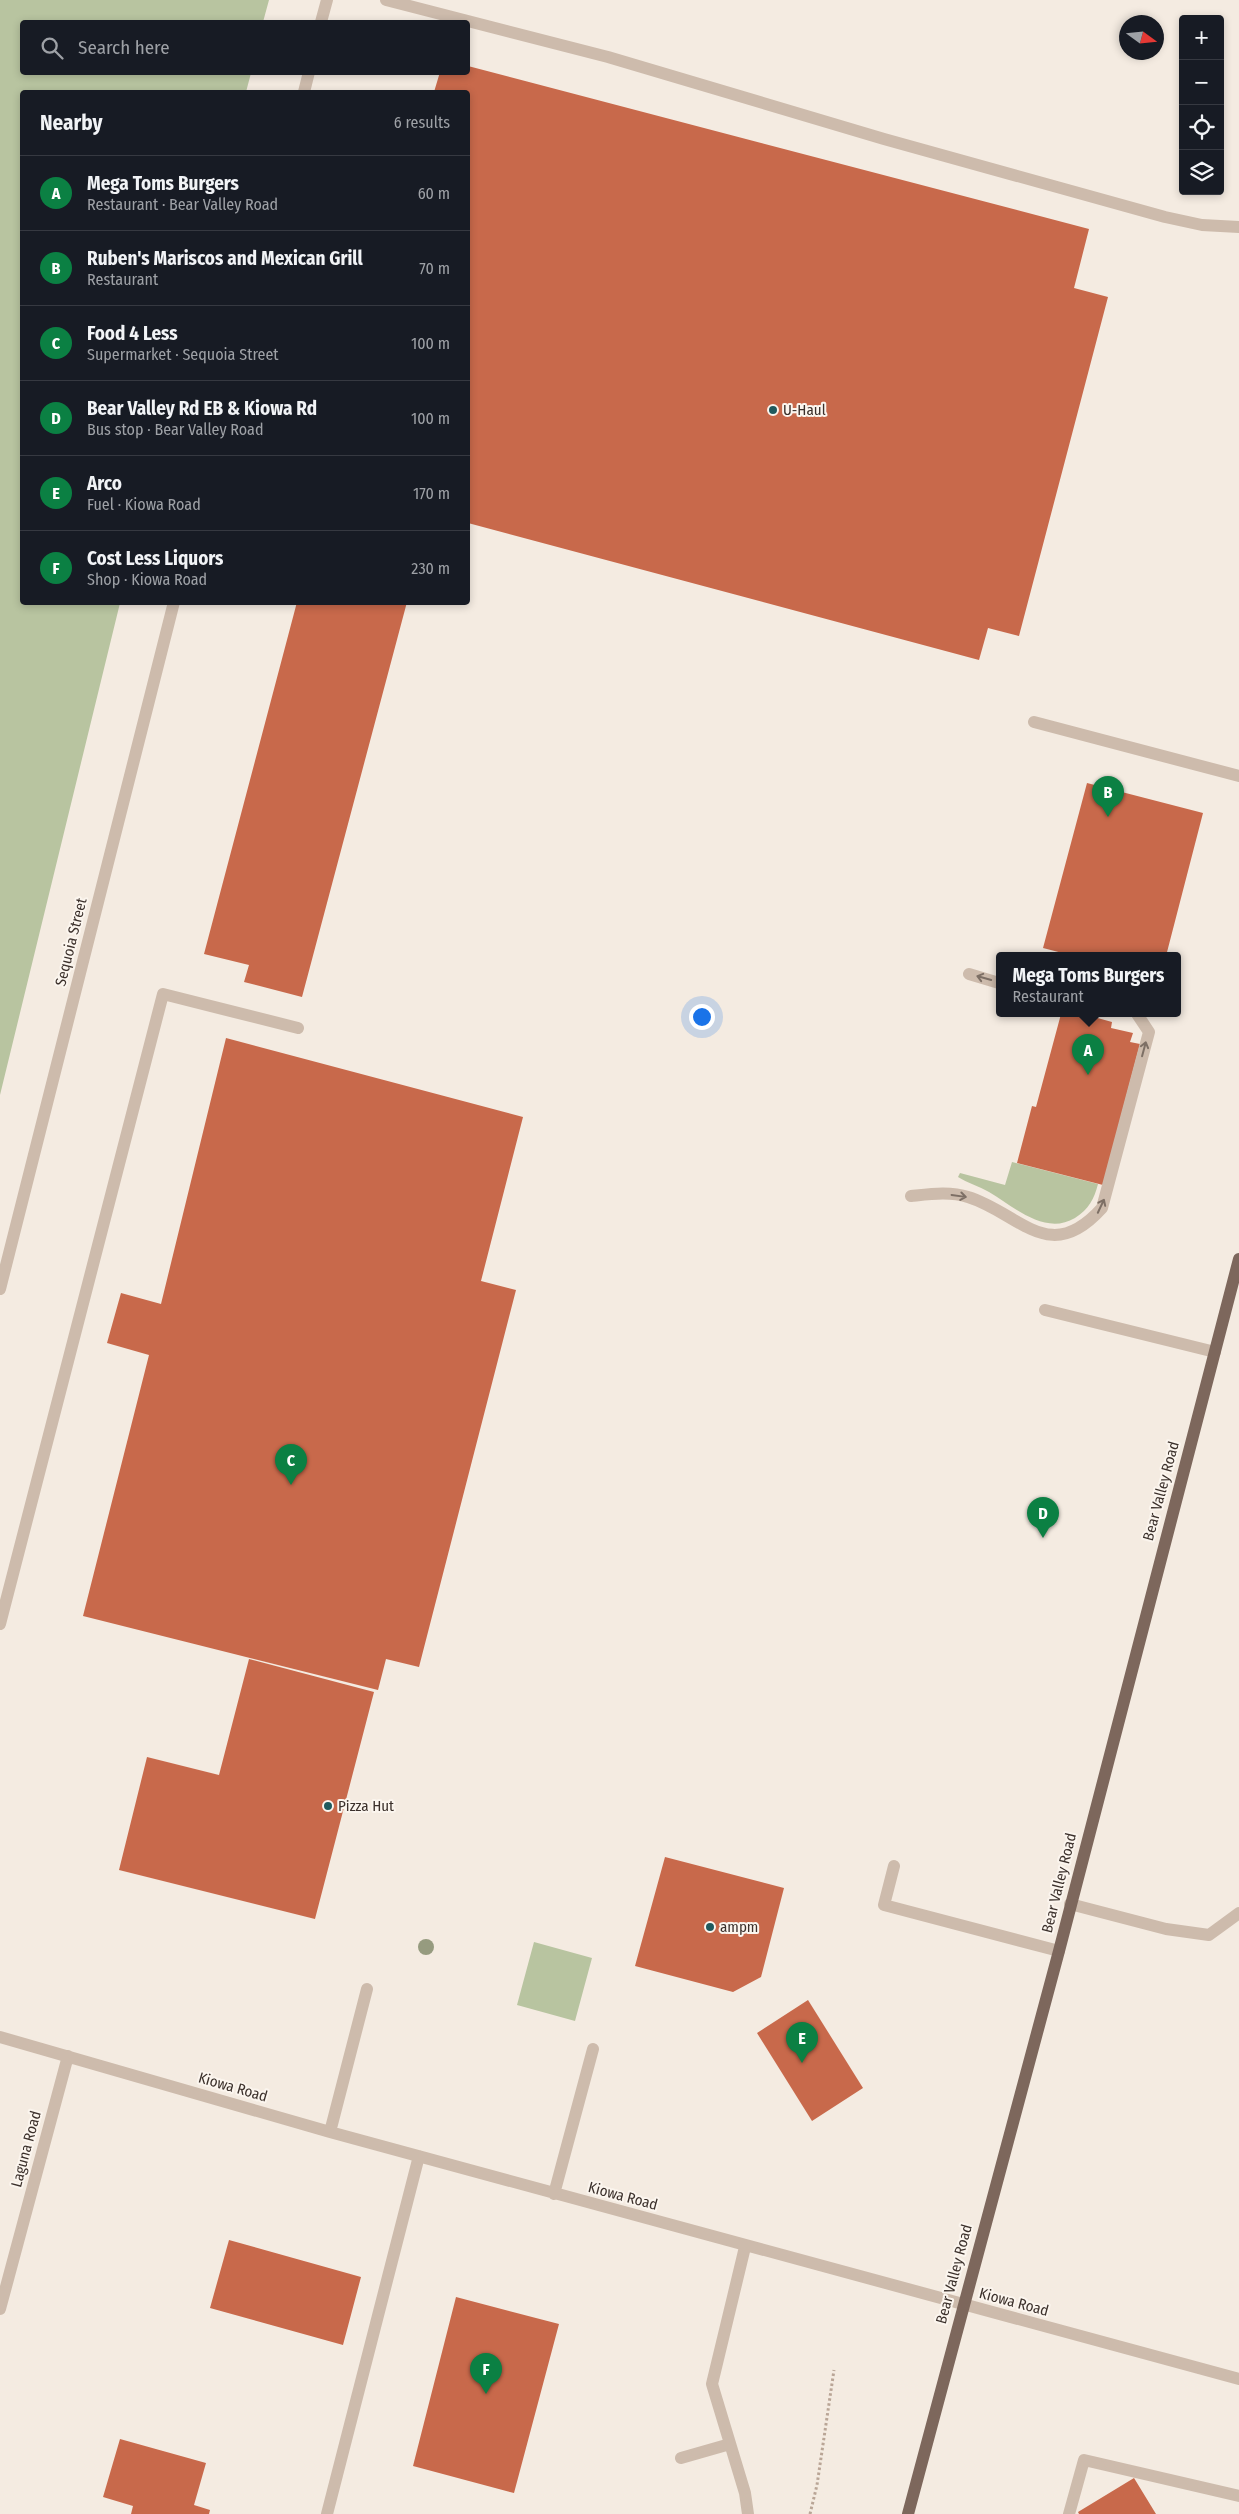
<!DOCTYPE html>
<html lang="en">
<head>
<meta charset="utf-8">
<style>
	:root { --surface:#171b24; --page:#242831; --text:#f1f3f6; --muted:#9ea1a6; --line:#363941; --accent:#0b8043 }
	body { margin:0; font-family:"Fira Sans Condensed",sans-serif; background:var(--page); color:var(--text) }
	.controls { position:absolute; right:15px; top:15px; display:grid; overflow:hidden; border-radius:5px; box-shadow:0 2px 8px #0003 }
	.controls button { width:45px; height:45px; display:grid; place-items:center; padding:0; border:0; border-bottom:1px solid var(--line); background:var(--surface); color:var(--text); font:25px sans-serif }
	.compass { position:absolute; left:1119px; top:15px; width:45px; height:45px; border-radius:50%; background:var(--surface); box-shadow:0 2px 8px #0003; rotate:105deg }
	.you { position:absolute; left:701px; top:1016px; width:18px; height:18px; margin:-12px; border:4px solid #fff; border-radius:50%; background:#1a73e8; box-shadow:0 0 0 8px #1a73e833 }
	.badge { display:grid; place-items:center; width:32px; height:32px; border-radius:50%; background:var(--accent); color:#fff; font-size:16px; font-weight:700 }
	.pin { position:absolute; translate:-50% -41px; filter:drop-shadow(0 1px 2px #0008) }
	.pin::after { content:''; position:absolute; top:26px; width:18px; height:15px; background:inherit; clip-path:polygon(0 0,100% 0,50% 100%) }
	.popup { position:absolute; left:996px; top:952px; width:185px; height:65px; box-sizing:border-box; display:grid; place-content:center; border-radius:5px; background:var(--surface); filter:drop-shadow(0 1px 4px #0005); font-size:16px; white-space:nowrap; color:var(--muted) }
	.popup b { font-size:19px; color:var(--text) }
	.popup::after { content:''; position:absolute; left:50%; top:100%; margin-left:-10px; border:10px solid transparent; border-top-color:var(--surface) }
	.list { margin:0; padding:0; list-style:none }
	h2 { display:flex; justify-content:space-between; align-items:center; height:65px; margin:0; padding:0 20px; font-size:21px }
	h2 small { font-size:16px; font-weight:400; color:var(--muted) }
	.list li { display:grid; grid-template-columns:32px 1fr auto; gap:15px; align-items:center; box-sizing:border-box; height:75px; padding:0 20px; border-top:1px solid var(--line) }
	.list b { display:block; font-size:19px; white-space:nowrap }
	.list p { margin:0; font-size:16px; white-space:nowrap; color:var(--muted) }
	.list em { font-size:16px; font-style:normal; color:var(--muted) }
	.icon { flex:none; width:28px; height:28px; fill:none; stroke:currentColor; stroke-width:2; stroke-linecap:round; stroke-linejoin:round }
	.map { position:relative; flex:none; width:1239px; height:2514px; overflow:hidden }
	.search { position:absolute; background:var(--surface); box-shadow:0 2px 8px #0003; left:20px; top:20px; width:450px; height:55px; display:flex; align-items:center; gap:12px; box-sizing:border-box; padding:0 18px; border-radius:5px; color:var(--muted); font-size:19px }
	.panel { position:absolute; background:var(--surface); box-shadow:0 2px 8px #0003; left:20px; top:90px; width:450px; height:515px; border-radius:5px }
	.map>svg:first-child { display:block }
	.green { fill:#b8c4a0 }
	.building { fill:#c8694b }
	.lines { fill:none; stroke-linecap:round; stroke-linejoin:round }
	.path { stroke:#b9a596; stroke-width:3; stroke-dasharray:2.5 2.5; stroke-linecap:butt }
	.minor { stroke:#cdbbac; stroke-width:12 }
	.major { stroke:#7d675c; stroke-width:12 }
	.tree { fill:#969b7f }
	.oneway { stroke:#7d6f65 }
	.poi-dot { fill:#1f5a5e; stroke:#fbf5ee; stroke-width:2 }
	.labels { text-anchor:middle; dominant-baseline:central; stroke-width:4; stroke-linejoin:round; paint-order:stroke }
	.poi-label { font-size:15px; fill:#3b302b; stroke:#fbf5ee; text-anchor:start }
	.street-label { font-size:15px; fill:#3b302b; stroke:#fbf5ee }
</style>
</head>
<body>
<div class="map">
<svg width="1239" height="2514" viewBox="0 0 1239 2514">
	<rect width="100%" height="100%" fill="#f4ebe1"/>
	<!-- green -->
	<path class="green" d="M0 0H269L263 22H22V72L251 73 246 92H22V602L120 603 0 1095Z
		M1012 1162 1098 1184C1094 1199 1089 1209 1075 1218 1045 1236 1014 1207 989 1192 979 1186 967 1183 958 1177L960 1173 1005 1185Z
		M534 1942 592 1958 575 2021 517 2005Z"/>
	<!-- building -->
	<path class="building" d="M468 66 1089 229 1074 288 1108 297 1019 636 988 628 979 660 468 523V92H434L440 72H468Z
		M297 602H407L302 997 244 982 249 965 204 954Z
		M1087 783 1203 813 1166 956H1074L1043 948Z
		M1061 1014H1083L1112 1022 1111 1028 1133 1033 1130 1042 1140 1044 1103 1185 1017 1163 1032 1106 1036 1107Z
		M226 1038 523 1117 481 1281 516 1290 419 1667 386 1659 378 1690 83 1616 149 1355 107 1343 121 1293 161 1304Z
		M249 1659 374 1692 315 1919 119 1870 147 1757 219 1775Z
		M665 1857 784 1888 761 1977 733 1992 635 1966Z
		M808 2000 863 2088 812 2121 757 2033Z
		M229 2240 361 2277 343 2345 210 2308Z
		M456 2297 559 2324 514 2493 413 2466Z
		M120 2439 206 2463 194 2505 210 2510 209 2514H131L133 2506 103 2497Z
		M1134 2478 1156 2514H1079L1078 2512Z"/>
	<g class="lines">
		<!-- path -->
		<path class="path" d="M810 2514 817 2485 834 2370"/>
		<!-- minor -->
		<path class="minor" d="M386 0 608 57 884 139 1165 217 1202 225 1239 227
			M321 22 327 0
			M304 92 309 72
			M1034 722 1239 776
			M969 974 999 983
			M911 1196C930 1194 950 1191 968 1197 1020 1213 1049 1267 1102 1208L1149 1032 1137 1014
			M0 1289 174 602
			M1045 1310 1215 1352
			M0 1624 163 994 298 1028
			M894 1866 884 1905 1059 1951
			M1070 1904 1166 1929 1209 1935 1239 1913
			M0 2037 330 2132 1239 2379
			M330 2132 367 1989
			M554 2194 593 2049
			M745 2247 712 2384 745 2493 748 2514
			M0 2309 68 2056
			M681 2458 730 2444
			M327 2514 419 2156
			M1069 2514 1084 2460 1239 2496"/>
		<!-- major -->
		<path class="major" d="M908 2514 1059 1951 1239 1259"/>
	</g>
	<!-- trees -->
	<circle class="tree" cx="426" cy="1947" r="8"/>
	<!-- one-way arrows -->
	<defs><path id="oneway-shaft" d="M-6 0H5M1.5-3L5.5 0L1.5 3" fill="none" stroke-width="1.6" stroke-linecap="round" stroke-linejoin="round" transform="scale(1.25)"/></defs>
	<g class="oneway">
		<use href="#oneway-shaft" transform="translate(984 978) rotate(-164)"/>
		<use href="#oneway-shaft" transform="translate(1144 1049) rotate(-75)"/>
		<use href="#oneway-shaft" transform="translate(959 1196) rotate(8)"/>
		<use href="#oneway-shaft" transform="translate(1101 1206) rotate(-65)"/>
	</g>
	<!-- markers -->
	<g class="poi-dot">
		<circle cx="773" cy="410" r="5"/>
		<circle cx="328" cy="1806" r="5"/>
		<circle cx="710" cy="1927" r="5"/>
	</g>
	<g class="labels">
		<!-- poi labels -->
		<g class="poi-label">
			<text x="783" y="410">U-Haul</text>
			<text x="338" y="1806">Pizza Hut</text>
			<text x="720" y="1927">ampm</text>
		</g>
		<!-- street labels -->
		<g class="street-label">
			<text transform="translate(71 942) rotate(-76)">Sequoia Street</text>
			<text transform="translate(1161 1491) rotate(-75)">Bear Valley Road</text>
			<text transform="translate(1059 1883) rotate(-76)">Bear Valley Road</text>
			<text transform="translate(233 2087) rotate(16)">Kiowa Road</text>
			<text transform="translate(26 2149) rotate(-75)">Laguna Road</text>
			<text transform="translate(623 2196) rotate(15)">Kiowa Road</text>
			<text transform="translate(954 2274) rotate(-75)">Bear Valley Road</text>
			<text transform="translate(1014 2302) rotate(15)">Kiowa Road</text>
		</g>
	</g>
</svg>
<div class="controls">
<button>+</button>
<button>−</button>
<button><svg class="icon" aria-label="locate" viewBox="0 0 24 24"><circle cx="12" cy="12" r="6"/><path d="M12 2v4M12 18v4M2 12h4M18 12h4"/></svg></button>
<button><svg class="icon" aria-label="layers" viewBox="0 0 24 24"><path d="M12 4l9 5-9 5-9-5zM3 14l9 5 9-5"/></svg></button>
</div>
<svg class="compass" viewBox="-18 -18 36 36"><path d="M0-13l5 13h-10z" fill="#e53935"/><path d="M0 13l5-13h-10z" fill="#9ea1a6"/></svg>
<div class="you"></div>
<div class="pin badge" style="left:1088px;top:1075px">A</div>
<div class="popup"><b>Mega Toms Burgers</b>Restaurant</div>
<div class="pin badge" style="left:1108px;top:817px">B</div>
<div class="pin badge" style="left:291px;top:1485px">C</div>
<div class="pin badge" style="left:1043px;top:1538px">D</div>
<div class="pin badge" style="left:802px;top:2063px">E</div>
<div class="pin badge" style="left:486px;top:2394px">F</div>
<div class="search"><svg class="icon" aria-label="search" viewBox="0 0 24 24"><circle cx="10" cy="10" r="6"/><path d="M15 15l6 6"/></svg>Search here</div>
<section class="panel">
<h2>Nearby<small>6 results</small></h2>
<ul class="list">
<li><span class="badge">A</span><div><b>Mega Toms Burgers</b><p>Restaurant · Bear Valley Road</p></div><em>60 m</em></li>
<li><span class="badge">B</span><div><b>Ruben's Mariscos and Mexican Grill</b><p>Restaurant</p></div><em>70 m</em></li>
<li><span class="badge">C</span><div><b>Food 4 Less</b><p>Supermarket · Sequoia Street</p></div><em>100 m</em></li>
<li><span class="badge">D</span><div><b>Bear Valley Rd EB &amp; Kiowa Rd</b><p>Bus stop · Bear Valley Road</p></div><em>100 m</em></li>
<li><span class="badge">E</span><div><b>Arco</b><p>Fuel · Kiowa Road</p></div><em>170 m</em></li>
<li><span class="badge">F</span><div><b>Cost Less Liquors</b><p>Shop · Kiowa Road</p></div><em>230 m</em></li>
</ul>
</section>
</div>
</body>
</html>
